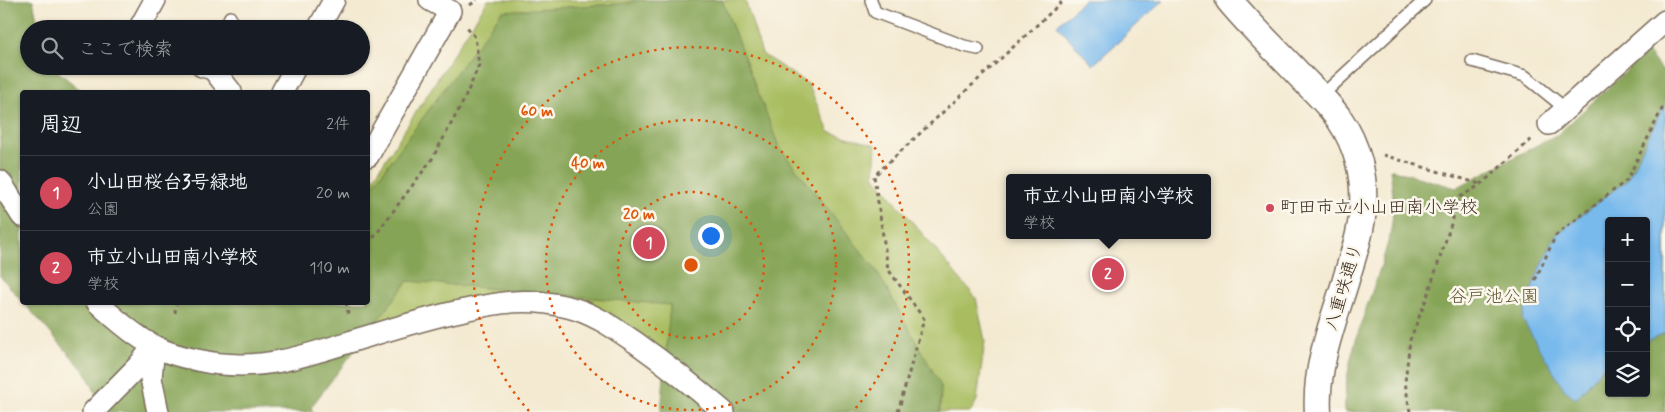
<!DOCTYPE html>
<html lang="ja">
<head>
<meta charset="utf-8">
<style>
	:root { --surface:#171b24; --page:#20242c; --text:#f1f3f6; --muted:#9ea1a6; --line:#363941; --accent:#d1495b }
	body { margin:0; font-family:Mynerve,"Klee One",sans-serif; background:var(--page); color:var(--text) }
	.controls { position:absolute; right:15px; bottom:15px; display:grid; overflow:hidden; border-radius:5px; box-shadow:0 1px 4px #0004 }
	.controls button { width:45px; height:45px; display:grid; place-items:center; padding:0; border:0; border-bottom:1px solid var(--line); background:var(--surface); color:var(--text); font:25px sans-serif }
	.you { position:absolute; left:710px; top:235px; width:18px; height:18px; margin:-12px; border:4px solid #fff; border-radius:50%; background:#1a73e8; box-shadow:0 0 0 8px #1a73e833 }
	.badge { display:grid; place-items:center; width:32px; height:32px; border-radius:50%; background:var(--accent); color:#fff; font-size:16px; font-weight:700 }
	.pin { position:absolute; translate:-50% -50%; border:2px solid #fff; box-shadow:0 1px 5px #0006 }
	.popup { position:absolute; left:1006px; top:174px; width:205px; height:65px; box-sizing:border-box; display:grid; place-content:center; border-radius:5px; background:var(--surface); filter:drop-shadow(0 1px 4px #0005); font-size:16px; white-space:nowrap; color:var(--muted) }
	.popup b { font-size:19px; color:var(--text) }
	.popup::after { content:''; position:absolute; left:50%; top:100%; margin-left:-10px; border:10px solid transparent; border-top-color:var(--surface) }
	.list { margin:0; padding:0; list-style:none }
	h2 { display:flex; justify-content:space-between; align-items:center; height:65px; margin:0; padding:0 20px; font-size:21px }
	h2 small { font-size:16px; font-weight:400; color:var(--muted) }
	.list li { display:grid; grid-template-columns:32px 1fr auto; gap:15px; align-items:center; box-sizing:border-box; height:75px; padding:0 20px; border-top:1px solid var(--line) }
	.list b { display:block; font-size:19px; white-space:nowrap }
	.list p { margin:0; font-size:16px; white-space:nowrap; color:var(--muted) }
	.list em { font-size:16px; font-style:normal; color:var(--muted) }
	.icon { flex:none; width:28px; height:28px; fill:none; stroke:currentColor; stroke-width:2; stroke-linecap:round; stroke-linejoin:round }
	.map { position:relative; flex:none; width:1665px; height:412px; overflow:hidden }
	.search { position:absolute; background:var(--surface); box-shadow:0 1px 4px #0004; left:20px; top:20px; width:350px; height:55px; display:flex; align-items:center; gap:12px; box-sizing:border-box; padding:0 18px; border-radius:28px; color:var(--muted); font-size:19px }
	.panel { position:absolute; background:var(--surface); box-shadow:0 1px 4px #0004; left:20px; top:90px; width:350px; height:215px; border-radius:5px }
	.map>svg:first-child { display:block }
	.green { fill:#a9bd61; stroke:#727440 }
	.forest { fill:#86a457; stroke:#60673a; fill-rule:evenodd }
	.water { fill:#79baed; stroke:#5a7286 }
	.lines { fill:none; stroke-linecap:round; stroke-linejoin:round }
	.service-casing { stroke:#7c6d5d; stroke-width:14 }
	.minor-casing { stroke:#7c6d5d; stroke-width:24 }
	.tertiary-casing { stroke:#7c6d5d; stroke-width:29 }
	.path { stroke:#7c6d5d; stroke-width:3; stroke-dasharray:4 4; stroke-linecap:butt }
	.service { stroke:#fff; stroke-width:11 }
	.minor { stroke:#fff; stroke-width:21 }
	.tertiary { stroke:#fff; stroke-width:26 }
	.ring { fill:none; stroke:#df570d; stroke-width:2.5; stroke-dasharray:2.5 5 }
	.poi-dot { fill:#d1495b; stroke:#fbf7ec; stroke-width:2 }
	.labels { text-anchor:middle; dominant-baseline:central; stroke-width:5; stroke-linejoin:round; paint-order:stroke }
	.poi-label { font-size:18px; fill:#3b2a1e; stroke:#fbf7ec; text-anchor:start }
	.street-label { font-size:18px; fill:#3b2a1e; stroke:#fbf7ec }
	.park-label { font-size:18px; fill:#5c5632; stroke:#fbf7ec }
	.centre { fill:#df570d; stroke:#fbf7ec; stroke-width:2.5 }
	.ring-label { font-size:15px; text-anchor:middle; font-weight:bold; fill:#df570d; stroke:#fbf7ec; stroke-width:5; stroke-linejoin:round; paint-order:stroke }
</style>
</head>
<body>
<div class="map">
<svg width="1665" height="412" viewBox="0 0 1665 412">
	<rect width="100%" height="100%" fill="#fbf7ec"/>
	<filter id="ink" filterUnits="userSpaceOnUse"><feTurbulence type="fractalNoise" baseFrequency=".02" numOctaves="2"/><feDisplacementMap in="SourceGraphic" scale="10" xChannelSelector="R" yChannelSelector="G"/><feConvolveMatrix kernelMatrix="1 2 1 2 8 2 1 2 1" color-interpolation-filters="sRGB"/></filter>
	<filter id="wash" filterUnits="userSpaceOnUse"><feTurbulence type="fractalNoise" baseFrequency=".0096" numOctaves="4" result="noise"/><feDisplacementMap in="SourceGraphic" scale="20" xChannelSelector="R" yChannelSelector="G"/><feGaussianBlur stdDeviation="1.12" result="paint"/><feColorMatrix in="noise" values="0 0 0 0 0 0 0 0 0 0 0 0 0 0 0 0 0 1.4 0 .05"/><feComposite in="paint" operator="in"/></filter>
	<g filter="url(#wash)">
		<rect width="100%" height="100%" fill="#f4ead2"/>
		<!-- green -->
		<path class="green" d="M488 0H745L762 54 808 84 829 132 876 145 874 176 976 298 985 341 977 400 971 412H724L674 369 545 302 374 334 368 302V187Z"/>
		<!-- forest -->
		<path class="forest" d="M0 0H33L39 29H29V66H51L83 92H22V301L0 276Z
			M634 0H722L779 147 876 270 941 386 940 412H661L670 305 408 281 311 407 313 412H105L86 373 24 303 368 302V192L502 11 630 3Z
			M1647 52 1665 74V412H1345C1342 354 1377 290 1390 234 1395 213 1393 189 1390 169L1456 188 1558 134ZM1609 221H1646V393H1609Z"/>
		<!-- water -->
		<path class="water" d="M1084 0H1164L1093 65 1057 25Z
			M1665 108V333L1646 341V221H1609V360L1576 399 1564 389 1522 319 1535 280 1556 235 1627 180 1662 109Z"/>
	</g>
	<g filter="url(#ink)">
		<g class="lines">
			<defs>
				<path id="service" d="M871 0 875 12 964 46 978 49
					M224 29 230 17
					M1472 61 1525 76 1566 109
					M1320 97 1425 0"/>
				<path id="minor" d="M139 29 155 0
					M318 29 334 0
					M202 66 213 69 231 92
					M282 92 296 66
					M1549 124 1665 21
					M368 156 450 11 430 0
					M0 181 22 216
					M97 302C114 318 133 335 154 346 167 353 182 357 197 360 258 374 305 356 362 338 395 328 427 318 460 311 500 302 527 297 568 307 593 313 614 328 635 342 666 364 695 387 724 412
					M154 346 151 378 158 412
					M93 412 138 366 154 346"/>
				<path id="tertiary" d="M1229 0C1252 28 1279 53 1304 80 1316 92 1330 105 1340 120 1357 145 1365 176 1363 206 1362 232 1352 258 1345 283 1332 325 1315 368 1318 412"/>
			</defs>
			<!-- service casing -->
			<use href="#service" class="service-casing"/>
			<!-- minor casing -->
			<use href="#minor" class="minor-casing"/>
			<!-- tertiary casing -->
			<use href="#tertiary" class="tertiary-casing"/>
			<!-- path -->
			<path class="path" d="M470 5 477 0
				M1383 155 1480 184
				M368 244 374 237 432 159 464 100 479 65 475 37 467 27
				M1535 280 1556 235 1627 180 1662 109 1665 108
				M346 302 348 314
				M175 313 176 302
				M898 412 924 319 888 269 874 176 1064 0
				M1410 412 1405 382 1410 340 1427 297 1460 197 1480 185 1532 139"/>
			<!-- service -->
			<use href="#service" class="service"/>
			<!-- minor -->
			<use href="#minor" class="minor"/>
			<!-- tertiary -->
			<use href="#tertiary" class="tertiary"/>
		</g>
	</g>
	<!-- distance rings -->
	<g class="ring">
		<circle cx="691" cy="265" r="73"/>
		<circle cx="691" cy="265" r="145"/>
		<path d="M529 411A218 218 0 1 1 853 411"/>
	</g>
	<!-- markers -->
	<circle class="poi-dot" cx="1270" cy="208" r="5"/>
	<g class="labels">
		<!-- poi labels -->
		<g class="poi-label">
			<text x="1280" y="208">町田市立小山田南小学校</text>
		</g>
		<!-- street labels -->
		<g class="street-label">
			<text transform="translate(1344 287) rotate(-73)">八重咲通り</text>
		</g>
		<!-- park labels -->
		<g class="park-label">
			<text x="1494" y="297">谷戸池公園</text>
		</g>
	</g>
	<circle cx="691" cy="265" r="8" class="centre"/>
	<g class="ring-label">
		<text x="537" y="116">60 m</text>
		<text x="588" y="168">40 m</text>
		<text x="639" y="219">20 m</text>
	</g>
</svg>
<div class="controls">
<button>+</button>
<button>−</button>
<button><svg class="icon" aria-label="locate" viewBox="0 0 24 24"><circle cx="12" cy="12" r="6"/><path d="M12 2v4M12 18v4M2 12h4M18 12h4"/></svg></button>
<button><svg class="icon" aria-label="layers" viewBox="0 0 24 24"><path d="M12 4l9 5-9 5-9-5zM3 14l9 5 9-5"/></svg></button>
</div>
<div class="you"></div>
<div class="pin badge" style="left:649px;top:243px">1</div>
<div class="pin badge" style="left:1108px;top:274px">2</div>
<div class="popup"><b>市立小山田南小学校</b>学校</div>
<div class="search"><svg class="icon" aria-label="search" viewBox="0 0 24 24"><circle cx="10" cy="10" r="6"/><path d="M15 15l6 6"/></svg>ここで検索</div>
<section class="panel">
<h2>周辺<small>2件</small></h2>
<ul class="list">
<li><span class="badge">1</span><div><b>小山田桜台3号緑地</b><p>公園</p></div><em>20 m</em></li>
<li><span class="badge">2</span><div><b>市立小山田南小学校</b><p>学校</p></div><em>110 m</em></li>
</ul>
</section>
</div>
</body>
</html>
